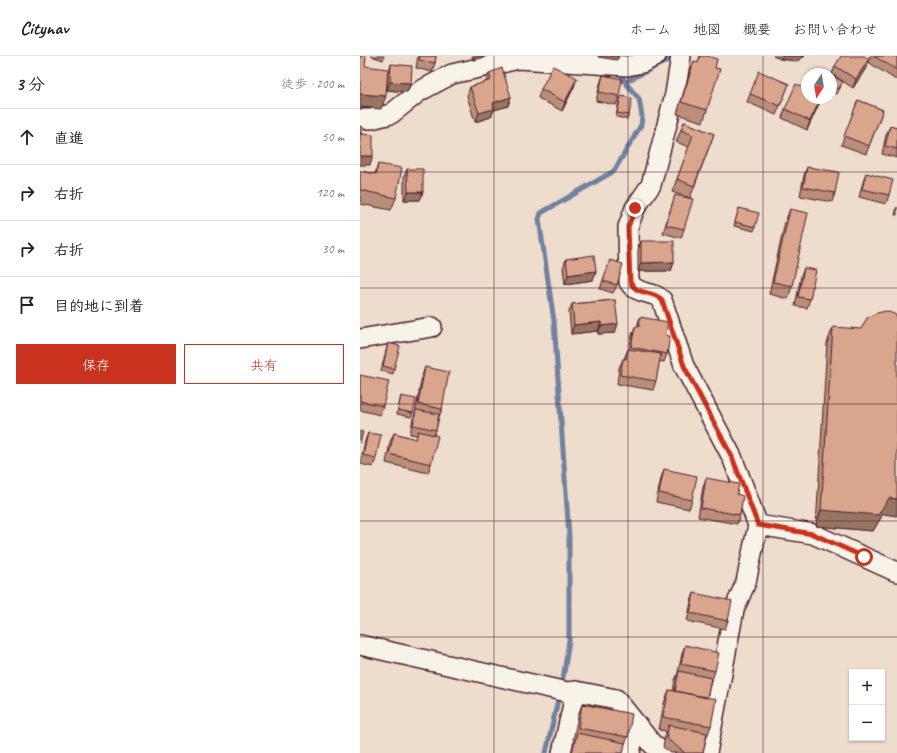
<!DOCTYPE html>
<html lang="ja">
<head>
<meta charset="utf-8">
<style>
	:root { --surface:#fff; --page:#f6f6f6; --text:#202124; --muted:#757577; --line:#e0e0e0; --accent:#c8321e }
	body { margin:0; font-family:Caveat,"Klee One",sans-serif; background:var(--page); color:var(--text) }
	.controls { position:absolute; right:12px; bottom:12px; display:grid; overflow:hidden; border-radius:0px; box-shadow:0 1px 3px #0004 }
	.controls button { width:36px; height:36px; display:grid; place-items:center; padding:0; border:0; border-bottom:1px solid var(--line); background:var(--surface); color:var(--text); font:20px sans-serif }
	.compass { position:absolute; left:441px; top:12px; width:36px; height:36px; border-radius:50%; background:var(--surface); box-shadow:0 1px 3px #0004; rotate:192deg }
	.stop { position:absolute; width:12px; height:12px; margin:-9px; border:3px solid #c8321e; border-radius:50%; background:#fff }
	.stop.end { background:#c8321e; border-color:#fff; box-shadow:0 1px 4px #0008 }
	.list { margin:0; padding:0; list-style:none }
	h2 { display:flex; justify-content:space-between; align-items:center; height:52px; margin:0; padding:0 16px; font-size:17px }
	h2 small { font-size:13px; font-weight:400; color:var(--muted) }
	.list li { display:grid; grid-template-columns:26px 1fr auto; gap:12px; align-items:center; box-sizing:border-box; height:56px; padding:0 16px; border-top:1px solid var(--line) }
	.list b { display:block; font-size:15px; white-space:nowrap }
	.list em { font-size:13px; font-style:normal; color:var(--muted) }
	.actions { display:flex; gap:8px; padding:12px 16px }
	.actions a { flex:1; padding:9px 0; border:1px solid var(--accent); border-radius:0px; text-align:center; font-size:14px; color:var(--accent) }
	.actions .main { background:var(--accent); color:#fff }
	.icon { flex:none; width:22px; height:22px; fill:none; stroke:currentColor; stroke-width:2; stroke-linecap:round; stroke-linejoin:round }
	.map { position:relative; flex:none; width:537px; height:697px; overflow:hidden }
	header { display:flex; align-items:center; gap:24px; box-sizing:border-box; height:56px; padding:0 20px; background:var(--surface); border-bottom:1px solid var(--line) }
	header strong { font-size:19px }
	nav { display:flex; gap:22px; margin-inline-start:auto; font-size:14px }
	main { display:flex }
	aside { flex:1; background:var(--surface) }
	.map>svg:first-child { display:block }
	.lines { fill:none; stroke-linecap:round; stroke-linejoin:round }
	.stream { stroke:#72819e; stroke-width:5 }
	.minor-casing { stroke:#4a1f2b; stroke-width:22 }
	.minor { stroke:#f7f3e8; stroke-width:19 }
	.wall { fill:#bb8e79; stroke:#4a1f2b }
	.shaded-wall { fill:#987463; stroke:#4a1f2b }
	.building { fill:#d9a58d; stroke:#4a1f2b }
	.route { stroke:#c8321e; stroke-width:5 }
	.grid { fill:none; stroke:#4a1f2b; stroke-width:1; stroke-opacity:0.55 }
</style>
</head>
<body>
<header>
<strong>Citynav</strong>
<nav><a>ホーム</a><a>地図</a><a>概要</a><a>お問い合わせ</a></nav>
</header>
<main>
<aside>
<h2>3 分<small>徒歩 · 200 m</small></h2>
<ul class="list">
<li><svg class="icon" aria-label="ahead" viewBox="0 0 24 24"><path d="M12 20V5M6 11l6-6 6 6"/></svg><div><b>直進</b></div><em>50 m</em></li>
<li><svg class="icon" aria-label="right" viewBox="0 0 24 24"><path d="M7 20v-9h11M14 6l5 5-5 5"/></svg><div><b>右折</b></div><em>120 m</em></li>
<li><svg class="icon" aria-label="right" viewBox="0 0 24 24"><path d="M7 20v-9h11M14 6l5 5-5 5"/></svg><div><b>右折</b></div><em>30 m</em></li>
<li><svg class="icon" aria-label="arrive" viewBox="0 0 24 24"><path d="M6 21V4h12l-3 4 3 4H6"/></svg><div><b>目的地に到着</b></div></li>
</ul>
<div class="actions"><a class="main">保存</a><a>共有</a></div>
</aside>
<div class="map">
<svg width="537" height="697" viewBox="0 0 537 697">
	<rect width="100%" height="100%" fill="#eedccd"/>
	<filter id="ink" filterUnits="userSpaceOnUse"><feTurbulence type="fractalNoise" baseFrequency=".025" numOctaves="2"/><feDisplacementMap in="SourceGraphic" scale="8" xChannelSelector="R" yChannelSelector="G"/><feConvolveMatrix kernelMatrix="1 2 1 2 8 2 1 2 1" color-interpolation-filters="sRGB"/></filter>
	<g filter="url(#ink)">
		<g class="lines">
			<!-- stream -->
			<path class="stream" d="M265 26 262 20 266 0
				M186 697 204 617 209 584V480L194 265 179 163 181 157 254 115 281 69 282 60 279 43 265 26 310 3"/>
			<defs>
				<path id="minor" d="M321 0 315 38 291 129 275 152 268 171 269 226C278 240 293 234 302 244L324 310 372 401 398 469 386 526 374 554 347 697
					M0 63H11L31 58 60 35 92 18 159 3 267 10 282 7 296 0
					M0 283 72 271
					M398 469 453 478 537 516
					M0 589 207 636 216 635 256 643 293 689 305 697
					M202 697 216 635
					M270 697 274 679 278 671"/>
			</defs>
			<!-- minor casing -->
			<use href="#minor" class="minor-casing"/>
			<!-- minor -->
			<use href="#minor" class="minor"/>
		</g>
		<!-- wall -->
		<path class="wall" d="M11 0H24L23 4Z
			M58 0H76L75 7 72 16 56 12Z
			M112 0H126L125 1 113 4Z
			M340 0 355 12 347 54 343 66 317 58 329 18 334 5 338 7Z
			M413 0H445L437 5 420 3Z
			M510 0H537V23L536 24 508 6 506 12 493 32 472 18 475 10 508 3Z
			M31 8 51 27 47 36 27 34 28 17Z
			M129 17 148 50 134 54 131 61 115 66 107 40 110 31 126 26Z
			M243 19 259 40 256 49 236 45 240 28Z
			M471 19 481 30 477 38 471 35Z
			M429 28 416 59 387 46 390 38Z
			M214 31 202 55 178 42 181 33Z
			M261 40 269 59 267 63 256 61 259 44Z
			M461 42 447 74 422 62 425 53Z
			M498 44 523 54 506 98 481 89Z
			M324 66 354 78 330 142 312 136 329 91 316 86Z
			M530 70 537 72V102L522 98 526 79Z
			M18 108 36 142 31 154 0 148V115L15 118Z
			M447 111 475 137 472 146 440 140 444 119Z
			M47 113 60 144H44V121Z
			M506 117 529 139 526 148 499 141 503 126Z
			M315 139 324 173 321 182 303 177Z
			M537 151V159H535Z
			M379 152 395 171 394 175 374 170Z
			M430 153 432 230 428 243 409 238 425 166Z
			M281 185 314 206 311 215H278V194Z
			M206 203 236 215 233 224 205 228 203 212Z
			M250 204 257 229 253 237 240 233Z
			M444 212 450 243 447 252 435 250 441 220Z
			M255 244V277L238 278V275L211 278 209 256 212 248Z
			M280 261 306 279 307 298 304 306 299 305 296 325 293 334 257 328 259 312 263 303H264L268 293H269L272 279 275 271H277Z
			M473 271 523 458 513 475 456 470 467 287Z
			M28 287 34 313 33 318 21 315Z
			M65 311 82 353 79 361 76 374 74 379 71 408 68 417 26 407 30 386 34 377 56 383 57 379 50 378 53 362 55 357 62 320Z
			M0 319 23 350 20 359 0 354Z
			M41 340 53 357 51 361 37 358Z
			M8 377 16 402 13 411 0 408 5 385Z
			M304 413 332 444 329 453 296 446 301 422Z
			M346 422 377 438 380 459 377 468 338 461 343 431Z
			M334 537 368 565 365 573 327 565 331 546Z
			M325 589 355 615 352 624H351L347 642 351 670 346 683 343 697H311L303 691 306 675 299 674 304 647 309 634 313 635 315 624 318 617V616L322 598Z
			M222 648 268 681 264 690 263 697H211L214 684H213L218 660Z"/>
		<!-- shaded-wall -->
		<path class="shaded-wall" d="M115 0H126L125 1 113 4Z
			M238 0H259L257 4 238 1Z
			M422 0H445L437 5 420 3Z
			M509 3 506 12 493 32 496 23Z
			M217 22 214 31 202 55 205 46Z
			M30 26 51 27 47 36 27 34Z
			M0 38 26 40 21 53 0 51Z
			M151 41 148 50 134 54 131 61 115 66 119 57 133 47Z
			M461 42 459 48 447 74 450 65Z
			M0 100H13L10 109H0Z
			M48 136H63L60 144H44Z
			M314 206 311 215H278L281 207Z
			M236 215 233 224 205 228 208 219Z
			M241 266 238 275 211 278 214 269Z
			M258 268 255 277 238 278 241 270Z
			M529 442 537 443V460L523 458 513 475 456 470 461 454Z"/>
		<!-- building -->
		<path class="building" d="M0 0H6L5 10 28 13 26 40 0 38Z
			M60 0H76L75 7 59 4Z
			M340 0H347L357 3 355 12 360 13 347 54 321 46 334 5 338 7Z
			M481 0H504L509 3 496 23 475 10Z
			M514 0H537V14Z
			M31 8 52 10 51 27 30 26Z
			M193 10 217 22 205 46 181 33Z
			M142 12 151 41 133 47 134 53 119 57 110 31 131 24 129 17Z
			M399 15 429 28 420 50 390 38Z
			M243 19 262 23 259 40 239 36Z
			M471 19 483 26 478 33 471 29Z
			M436 28 447 33V42H461L450 65 425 53Z
			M261 40 272 42 269 59 257 57Z
			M498 44 523 54 509 90 484 80Z
			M324 66 354 78 334 130 317 123 333 79 321 74Z
			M0 70 3 71 1 79 0 78Z
			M530 70 537 72V93L525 90Z
			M0 78 13 79V100H0Z
			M18 108 42 112 36 142 0 134V115L16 118Z
			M447 111 479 116 475 137 443 131Z
			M47 113H63V136H48Z
			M506 117 533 124 529 139 502 133Z
			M315 139 333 143 324 173 306 169Z
			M379 152 399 157 395 171 375 166Z
			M430 153 448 157 432 230 413 226Z
			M281 185H314V206L281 207Z
			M234 199 236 215 208 219 206 203Z
			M250 204 263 208 257 229 243 225Z
			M444 212 456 214 450 243 438 241Z
			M255 244 258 268 241 270V266L214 269 212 248Z
			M526 255 534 258 537 260V443L529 442 518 459 461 454 473 271 501 273 507 262 517 257Z
			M280 261 308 266 306 279 310 280 307 298 271 291 275 271H279Z
			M28 287 40 290 34 313 23 310Z
			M268 293 301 298 296 325 260 319 263 303H266Z
			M65 311 89 316 82 353 58 348Z
			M0 319 29 325 23 350 0 345Z
			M41 340 56 343 53 357 38 354Z
			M56 354 79 358 76 374 53 369Z
			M0 375 3 376 0 387Z
			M58 375 78 380 71 408 29 398 34 377 56 383Z
			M8 377 21 379 16 402 3 399Z
			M304 413 337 420 332 444 299 437Z
			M346 422 379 428 377 438 383 440 380 459 341 452Z
			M334 537 372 545 368 565 330 557Z
			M325 589 359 597 355 615 321 608Z
			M319 615 351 622 347 642 315 635Z
			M309 634 356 643 351 670 303 661Z
			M222 648 272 658 268 681 218 672Z
			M309 669 347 677 343 697H325L306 682Z
			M217 677 265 687 263 697H212Z"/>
	</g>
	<g class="lines" filter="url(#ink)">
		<!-- route -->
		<path class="route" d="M275 152 268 171 270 226C277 240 293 234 302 244L324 310 372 401 398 469 453 478 504 501"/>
	</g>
	<!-- grid -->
	<path class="grid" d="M134 0V697M268 0V697M403 0V697M0 116H537M0 232H537M0 348H537M0 465H537M0 581H537"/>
</svg>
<div class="controls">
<button>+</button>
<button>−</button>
</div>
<svg class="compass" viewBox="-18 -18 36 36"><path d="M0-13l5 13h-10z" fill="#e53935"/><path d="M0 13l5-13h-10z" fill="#757577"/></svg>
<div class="stop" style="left:504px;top:501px"></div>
<div class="stop end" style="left:275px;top:152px"></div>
</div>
</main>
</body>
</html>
